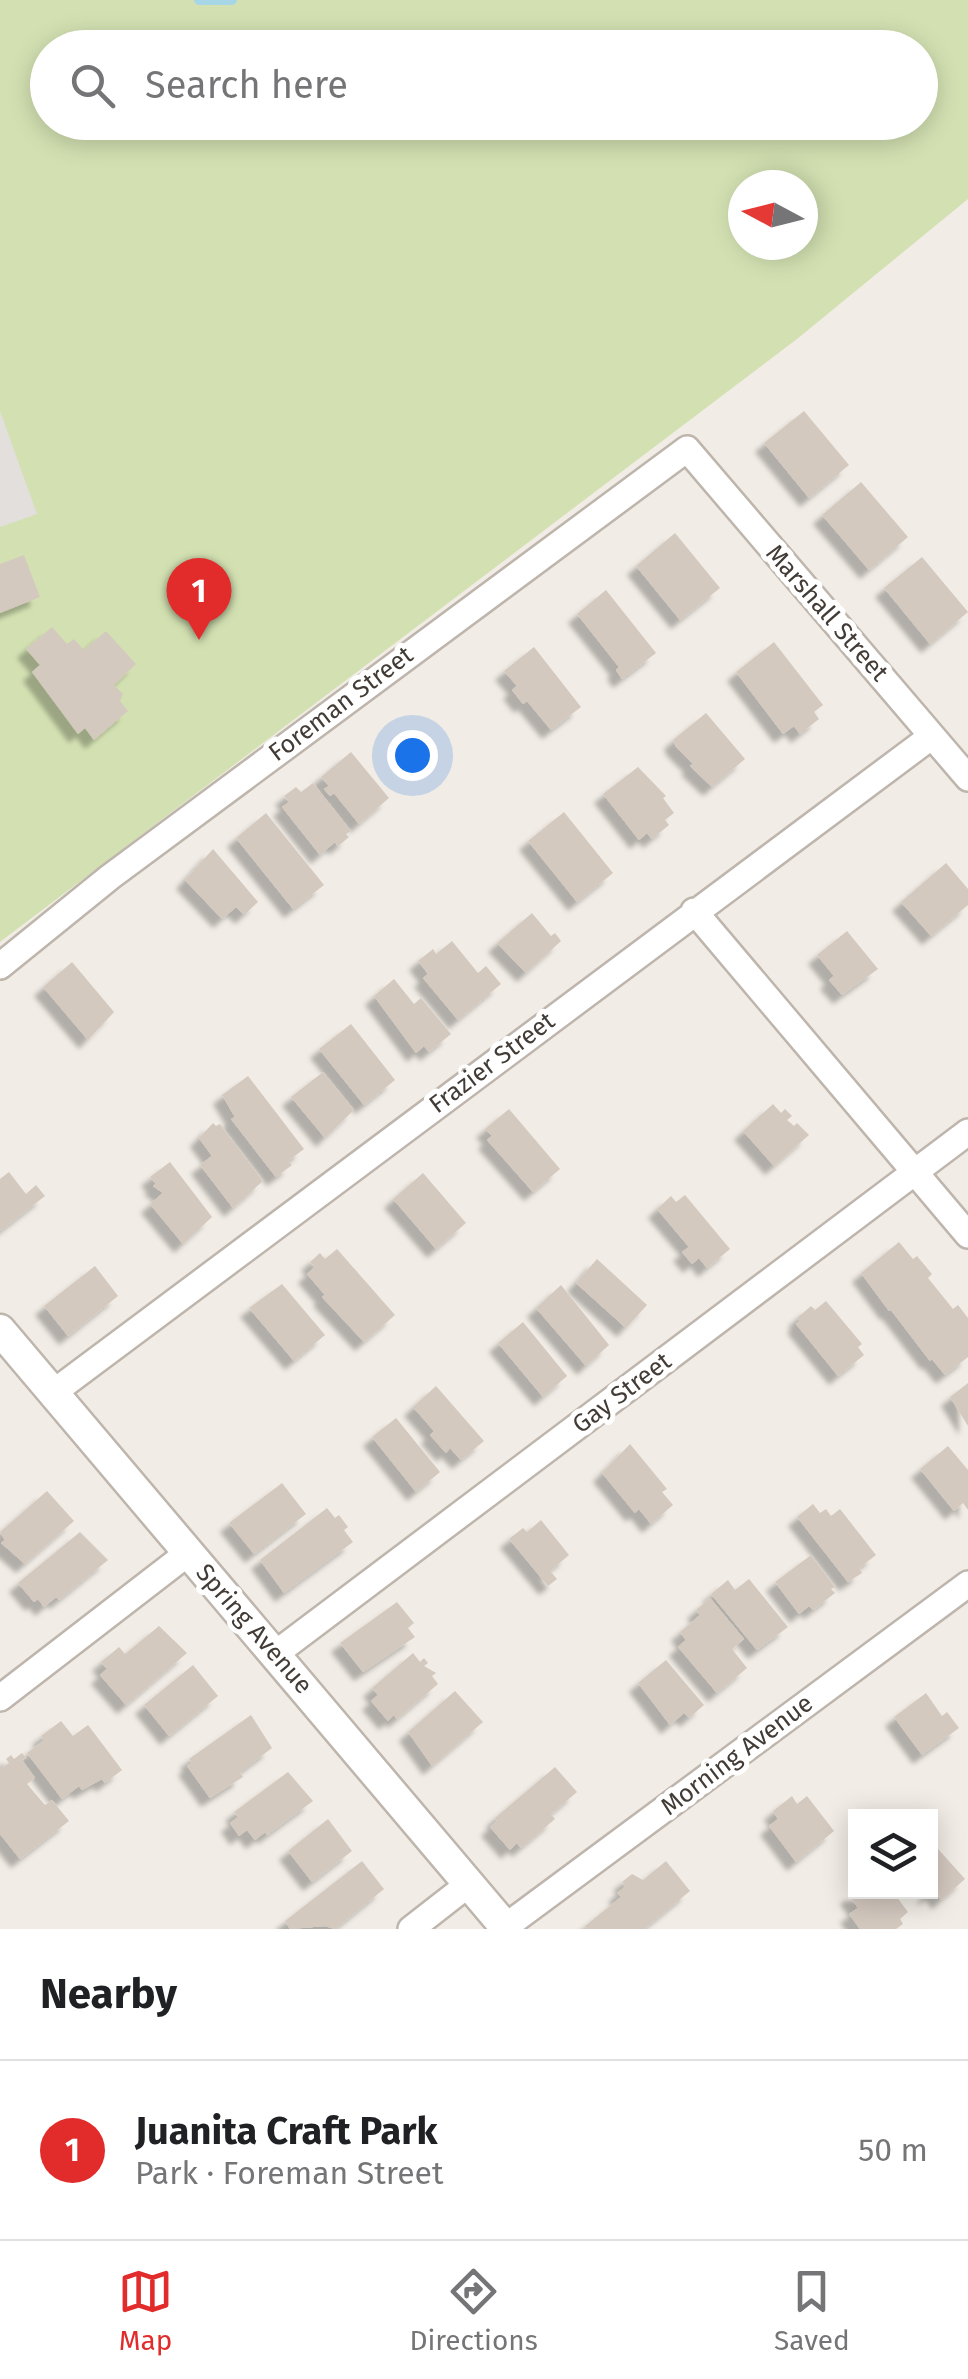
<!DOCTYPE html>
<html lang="en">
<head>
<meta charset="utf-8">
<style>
	:root { --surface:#fff; --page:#f6f6f6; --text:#202124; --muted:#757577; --line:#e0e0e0; --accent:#e22b2b }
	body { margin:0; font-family:"Fira Sans",sans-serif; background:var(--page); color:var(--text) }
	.controls { position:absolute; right:30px; bottom:30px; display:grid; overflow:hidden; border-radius:0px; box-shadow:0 5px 25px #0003 }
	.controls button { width:90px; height:90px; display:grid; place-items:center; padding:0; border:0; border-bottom:2px solid var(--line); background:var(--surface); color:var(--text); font:50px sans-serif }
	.compass { position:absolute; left:728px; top:170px; width:90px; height:90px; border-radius:50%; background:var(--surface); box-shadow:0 5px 25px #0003; rotate:277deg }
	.you { position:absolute; left:412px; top:755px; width:35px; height:35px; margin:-25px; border:8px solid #fff; border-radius:50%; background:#1a73e8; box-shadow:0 0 0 15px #1a73e833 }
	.badge { display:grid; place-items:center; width:65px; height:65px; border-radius:50%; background:var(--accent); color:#fff; font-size:32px; font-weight:700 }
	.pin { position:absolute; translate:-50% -82px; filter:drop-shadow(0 2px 5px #0008) }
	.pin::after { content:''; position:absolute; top:52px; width:35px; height:30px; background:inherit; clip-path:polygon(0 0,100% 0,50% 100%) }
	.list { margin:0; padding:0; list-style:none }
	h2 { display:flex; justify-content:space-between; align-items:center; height:130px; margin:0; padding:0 40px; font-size:42px }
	h2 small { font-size:32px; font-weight:400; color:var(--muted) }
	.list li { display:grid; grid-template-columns:65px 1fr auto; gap:30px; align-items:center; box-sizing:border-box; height:180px; padding:0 40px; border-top:2px solid var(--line) }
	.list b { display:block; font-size:38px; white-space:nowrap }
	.list p { margin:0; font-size:32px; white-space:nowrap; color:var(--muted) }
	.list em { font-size:32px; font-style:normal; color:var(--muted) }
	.icon { flex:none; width:55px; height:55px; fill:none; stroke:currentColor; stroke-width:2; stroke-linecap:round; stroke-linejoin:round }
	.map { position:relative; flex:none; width:968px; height:1929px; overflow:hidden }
	.search { position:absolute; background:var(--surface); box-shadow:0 5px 25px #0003; left:30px; right:30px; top:30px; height:110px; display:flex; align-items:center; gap:25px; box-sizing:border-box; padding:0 35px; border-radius:55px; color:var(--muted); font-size:38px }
	.sheet { height:310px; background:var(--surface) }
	nav { display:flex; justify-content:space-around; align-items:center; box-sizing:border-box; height:140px; border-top:2px solid var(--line); background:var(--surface); font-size:28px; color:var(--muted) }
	nav a { display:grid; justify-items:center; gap:5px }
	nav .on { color:var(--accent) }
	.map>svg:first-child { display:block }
	.green { fill:#d3e1b2; fill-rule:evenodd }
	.parking { fill:#e2dfdd }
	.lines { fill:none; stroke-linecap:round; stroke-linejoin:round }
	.stream { stroke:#a7d7e7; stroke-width:10 }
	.building { fill:#d4c9bf; filter:url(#shadow) }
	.minor-casing { stroke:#beb5ac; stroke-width:30 }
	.tertiary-casing { stroke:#beb5ac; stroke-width:35 }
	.minor { stroke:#fff; stroke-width:25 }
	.tertiary { stroke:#fff; stroke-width:30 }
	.labels { text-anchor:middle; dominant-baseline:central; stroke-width:10; stroke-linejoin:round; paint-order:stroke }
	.street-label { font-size:25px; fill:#423b36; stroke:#fff }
</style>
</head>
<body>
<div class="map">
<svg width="968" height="1929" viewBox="0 0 968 1929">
	<defs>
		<filter id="shadow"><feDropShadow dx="-9" dy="9" stdDeviation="2.5" flood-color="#0004"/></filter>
	</defs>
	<rect width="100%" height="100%" fill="#f1ece5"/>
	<!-- green -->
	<path class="green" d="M0 0H968V199L797 339 0 942ZM48 48H920V122H48ZM743 185H803V245H743Z"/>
	<!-- parking -->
	<path class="parking" d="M0 411 37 514 0 527Z"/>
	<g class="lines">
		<!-- stream -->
		<path class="stream" d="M199 0H232"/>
	</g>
	<!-- building -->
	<path class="building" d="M804 411 849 465 809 498 764 443Z
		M861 482 908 537 869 570 822 515Z
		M675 533 720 588 680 620 636 566Z
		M24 555 40 597 0 613V564Z
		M922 557 968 612 930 644 884 588Z
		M606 590 656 653 622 679 616 670 619 667 577 614Z
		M52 627 67 644 74 639 84 650 106 631 136 664 114 685 123 694 120 701 128 711 94 740 85 728 78 734 32 672 40 665 26 649Z
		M774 642 823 705 814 712 819 719 800 734 794 726 783 734 736 672Z
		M534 647 581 707 551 730 527 701 523 704 512 690 517 686 504 671Z
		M706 713 745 759 712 787 690 766 693 764 676 747 673 740Z
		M351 752 389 798 359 824 334 793 330 796 324 789 329 786 321 777Z
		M638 767 666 796 663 798 674 813 665 820 669 825 652 839 647 833 639 840 603 794Z
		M313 783 351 831 346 834 349 837 338 846 335 842 320 855 282 807 289 802 284 796 296 787 301 792Z
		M564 812 613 873 577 902 528 841Z
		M266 813 324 885 293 909 236 838Z
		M213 849 258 902 244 915 236 907 222 919 185 880Z
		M946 863 968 889V905L931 936 901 902Z
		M532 913 551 936 555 933 561 941 526 973 497 943Z
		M847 931 878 969 842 995 829 980 834 976 817 955Z
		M452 941 478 973 486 966 501 984 458 1020 423 978 428 974 418 961 433 949 436 954Z
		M72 962 114 1012 88 1040 43 987Z
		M394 979 414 1004 421 998 451 1034 429 1052 424 1046 416 1053 374 996Z
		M351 1024 395 1080 364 1105 319 1049Z
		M323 1072 354 1110 325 1138 291 1097Z
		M248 1076 304 1149 288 1161 292 1165 276 1177 231 1119 235 1117 222 1095Z
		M773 1104 781 1113 785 1109 792 1116 787 1120 794 1126 797 1123 809 1135 774 1166 743 1131Z
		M509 1109 560 1169 533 1192 487 1140 492 1136 485 1129Z
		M213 1123 216 1126 220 1124 263 1181 233 1208 200 1165 212 1156 199 1138Z
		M170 1162 212 1217 183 1244 150 1204 163 1193 153 1186 156 1184 150 1177Z
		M9 1172 26 1194 36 1185 45 1196 0 1231V1179Z
		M423 1173 466 1223 436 1249 393 1199Z
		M685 1195 730 1249 707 1268 699 1258 692 1264 682 1252 689 1247 657 1209 671 1196 676 1202Z
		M899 1242 913 1259 917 1256 932 1274 928 1278 953 1309 958 1305 968 1318V1357L945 1375 932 1359 930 1361 891 1310 889 1311 861 1273Z
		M337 1249 395 1315 364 1342 322 1297 325 1295 307 1274 315 1267 310 1262 320 1253 325 1259Z
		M597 1259 647 1305 626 1328 576 1283Z
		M95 1266 118 1296 68 1336 44 1306Z
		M282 1284 325 1335 294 1361 249 1308Z
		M561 1285 609 1345 586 1366 536 1308Z
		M826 1301 862 1344 858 1347 864 1355 838 1376 796 1324 800 1321 797 1318 811 1306 815 1310Z
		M523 1322 567 1376 543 1397 498 1343Z
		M968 1383V1426L950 1397Z
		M436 1386 484 1441 461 1460 450 1448 446 1453 430 1435 434 1431 413 1407Z
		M396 1418 440 1472 416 1492 372 1437Z
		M630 1444 667 1489 662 1492 673 1505 651 1524 639 1509 635 1513 602 1473Z
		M948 1446 968 1470V1510L963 1503 954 1511 920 1469Z
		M282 1483 306 1514 254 1554 229 1523Z
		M47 1491 74 1521 25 1564 1 1543 5 1540 0 1532Z
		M813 1504 820 1513 826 1509 831 1516 840 1509 876 1555 859 1568 862 1573 848 1582 797 1517Z
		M327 1508 335 1518 339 1515 348 1527 344 1530 353 1542 284 1593 260 1560Z
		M541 1520 569 1555 550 1571 557 1579 548 1586 509 1539 523 1528 527 1532Z
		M80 1532 108 1560 59 1600 56 1597 44 1607 38 1599 34 1602 18 1583Z
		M811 1555 835 1587 831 1589 835 1593 813 1610 809 1606 799 1614 775 1582Z
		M749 1579 788 1627 757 1650 711 1594 728 1580 735 1590Z
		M710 1598 744 1639 732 1649 747 1668 717 1693 678 1647 686 1640 680 1632 700 1615 696 1610Z
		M397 1602 414 1623 408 1628 415 1637 363 1672 340 1643Z
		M159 1626 187 1653 126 1705 100 1675 107 1669 101 1662 119 1647 125 1654Z
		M413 1653 420 1662 424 1658 428 1663 424 1666 436 1673 432 1676 438 1684 397 1719 394 1715 388 1721 371 1701 378 1695 372 1688Z
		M666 1660 704 1705 689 1718 684 1713 670 1725 638 1683Z
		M193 1665 218 1696 169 1736 144 1705Z
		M455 1691 483 1722 432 1766 408 1732Z
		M926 1693 942 1716 947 1712 959 1728 922 1755 894 1717Z
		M251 1715 272 1748 240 1772 243 1777 210 1798 187 1766 192 1763 189 1759Z
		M61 1721 73 1736 88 1725 122 1770 105 1783 102 1779 82 1790 79 1786 62 1799 27 1753 44 1740 41 1736Z
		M22 1753 26 1758 22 1760 35 1778 27 1784 45 1805 52 1800 69 1821 20 1859 0 1834V1769L9 1763 6 1759 11 1755 14 1759Z
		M555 1767 577 1792 551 1814 555 1819 521 1848 517 1843 510 1850 490 1827 497 1821 495 1818Z
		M288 1772 313 1801 267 1835 265 1832 255 1840 247 1830 239 1836 230 1823 238 1817 234 1812Z
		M792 1796 797 1804 807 1796 834 1831 796 1862 769 1826 778 1819 773 1811Z
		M328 1819 352 1851 312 1882 288 1851Z
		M930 1840 965 1879 941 1900 934 1891 929 1896 925 1892H930Z
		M362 1861 384 1889 335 1929 325 1926 290 1929 285 1921Z
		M666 1861 690 1891 644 1929H587L585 1926 621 1897 617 1893 626 1886 622 1882 632 1874 643 1880Z
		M854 1892H893L908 1912 900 1919 903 1924 896 1929H860L849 1914 858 1908 849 1895Z"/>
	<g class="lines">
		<defs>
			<path id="minor" d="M694 911 968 1235
				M0 966 110 877 687 449 968 778
				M54 1392 932 736
				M275 1654 968 1132
				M0 1698 188 1553
				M505 1927 968 1584
				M411 1929 470 1883"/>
			<path id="tertiary" d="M0 1330 507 1929"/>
		</defs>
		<!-- minor casing -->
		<use href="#minor" class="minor-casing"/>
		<!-- tertiary casing -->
		<use href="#tertiary" class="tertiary-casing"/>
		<!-- minor -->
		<use href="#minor" class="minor"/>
		<!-- tertiary -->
		<use href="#tertiary" class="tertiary"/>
	</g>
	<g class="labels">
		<!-- street labels -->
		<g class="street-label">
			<text transform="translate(827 613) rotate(49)">Marshall Street</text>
			<text transform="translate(341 704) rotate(-37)">Foreman Street</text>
			<text transform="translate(492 1063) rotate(-37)">Frazier Street</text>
			<text transform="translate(622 1393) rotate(-37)">Gay Street</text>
			<text transform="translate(254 1629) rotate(49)">Spring Avenue</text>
			<text transform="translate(737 1755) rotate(-37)">Morning Avenue</text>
		</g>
	</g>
</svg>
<div class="controls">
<button><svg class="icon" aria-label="layers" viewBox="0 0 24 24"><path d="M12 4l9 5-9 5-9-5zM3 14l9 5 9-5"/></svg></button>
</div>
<svg class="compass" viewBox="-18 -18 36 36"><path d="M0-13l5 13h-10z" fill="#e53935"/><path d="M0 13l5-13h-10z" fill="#757577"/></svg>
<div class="you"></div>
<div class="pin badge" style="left:199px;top:640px">1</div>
<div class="search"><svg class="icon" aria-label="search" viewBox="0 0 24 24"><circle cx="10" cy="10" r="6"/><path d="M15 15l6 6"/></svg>Search here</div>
</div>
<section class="sheet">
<h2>Nearby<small></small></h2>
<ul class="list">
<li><span class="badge">1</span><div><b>Juanita Craft Park</b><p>Park · Foreman Street</p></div><em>50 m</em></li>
</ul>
</section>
<nav>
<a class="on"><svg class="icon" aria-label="map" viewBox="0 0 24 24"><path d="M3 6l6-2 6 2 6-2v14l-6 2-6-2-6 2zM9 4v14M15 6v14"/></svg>Map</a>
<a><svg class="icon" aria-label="directions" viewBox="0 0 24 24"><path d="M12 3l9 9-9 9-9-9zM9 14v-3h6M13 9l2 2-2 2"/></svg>Directions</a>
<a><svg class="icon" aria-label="saved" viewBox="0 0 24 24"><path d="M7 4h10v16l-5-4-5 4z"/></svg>Saved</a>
</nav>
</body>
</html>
